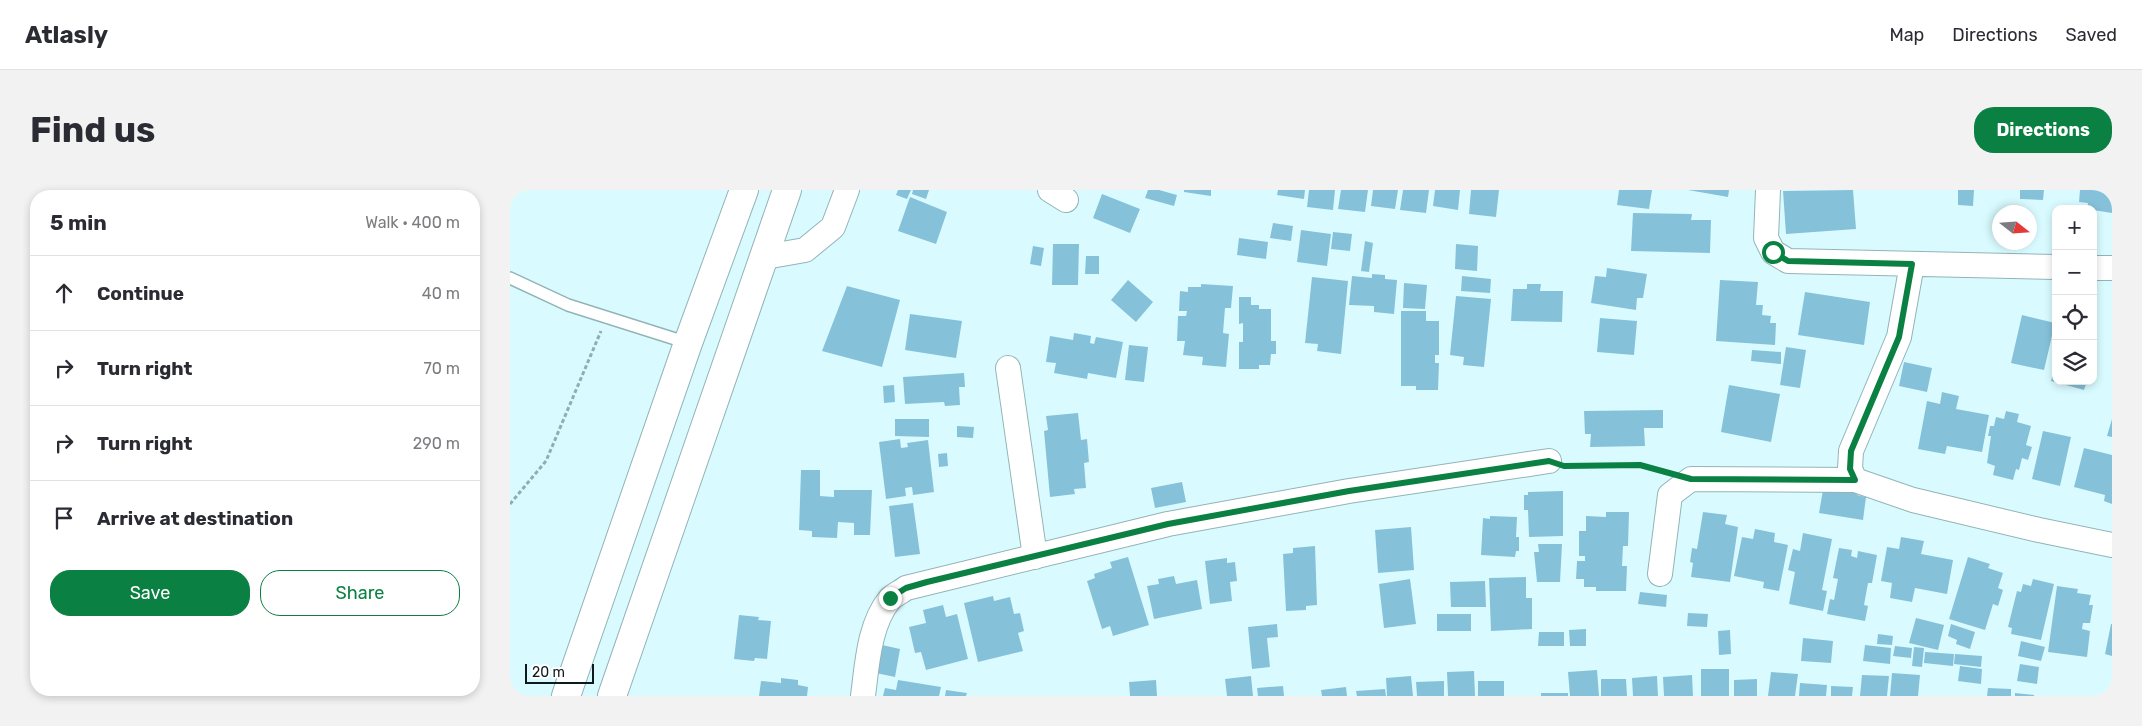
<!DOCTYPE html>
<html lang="en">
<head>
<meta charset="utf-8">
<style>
	:root { --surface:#fff; --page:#f2f2f3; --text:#2b2b33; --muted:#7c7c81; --line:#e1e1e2; --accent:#0b8043 }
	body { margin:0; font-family:Rubik,sans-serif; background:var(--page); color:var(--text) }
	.controls { position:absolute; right:15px; top:15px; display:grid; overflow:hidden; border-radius:10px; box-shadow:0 2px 8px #0003 }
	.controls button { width:45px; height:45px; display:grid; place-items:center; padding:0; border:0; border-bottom:1px solid var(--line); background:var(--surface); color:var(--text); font:25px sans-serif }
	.compass { position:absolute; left:1482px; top:15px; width:45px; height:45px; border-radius:50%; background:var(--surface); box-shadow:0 2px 8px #0003; rotate:107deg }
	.scale { position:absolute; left:15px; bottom:12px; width:69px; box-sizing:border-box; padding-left:5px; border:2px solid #0d1a1b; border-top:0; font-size:14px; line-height:18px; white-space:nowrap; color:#0d1a1b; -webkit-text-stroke:4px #fff; paint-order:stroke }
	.stop { position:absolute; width:15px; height:15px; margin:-11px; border:4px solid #0b8043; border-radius:50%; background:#fff }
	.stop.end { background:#0b8043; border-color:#fff; box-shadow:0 1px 5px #0008 }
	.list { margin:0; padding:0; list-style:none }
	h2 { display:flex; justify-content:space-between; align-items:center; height:65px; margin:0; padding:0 20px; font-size:21px }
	h2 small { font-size:16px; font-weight:400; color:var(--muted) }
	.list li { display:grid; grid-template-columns:32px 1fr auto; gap:15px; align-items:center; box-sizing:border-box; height:75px; padding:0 20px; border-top:1px solid var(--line) }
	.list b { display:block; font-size:19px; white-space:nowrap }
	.list em { font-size:16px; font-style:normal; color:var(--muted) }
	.actions { display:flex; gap:10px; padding:15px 20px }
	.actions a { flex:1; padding:11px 0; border:1px solid var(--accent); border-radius:20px; text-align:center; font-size:18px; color:var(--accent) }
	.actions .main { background:var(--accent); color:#fff }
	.icon { flex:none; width:28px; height:28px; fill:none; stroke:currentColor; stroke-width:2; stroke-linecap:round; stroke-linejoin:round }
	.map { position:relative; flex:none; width:1602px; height:506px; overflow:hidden; border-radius:20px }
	header { display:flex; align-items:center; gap:30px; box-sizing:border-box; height:70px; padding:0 25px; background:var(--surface); border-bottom:1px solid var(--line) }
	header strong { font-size:24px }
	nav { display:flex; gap:28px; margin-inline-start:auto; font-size:18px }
	.intro { display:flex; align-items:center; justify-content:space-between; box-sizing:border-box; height:120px; padding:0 30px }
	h1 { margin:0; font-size:35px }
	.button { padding:12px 22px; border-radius:20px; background:var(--accent); color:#fff; font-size:18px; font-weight:700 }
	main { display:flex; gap:30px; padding:0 30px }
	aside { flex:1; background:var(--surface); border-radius:20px; box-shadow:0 2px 8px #0003 }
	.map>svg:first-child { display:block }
	.building { fill:#86c1da }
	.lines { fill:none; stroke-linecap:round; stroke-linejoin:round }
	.service-casing { stroke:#93b4b7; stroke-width:14 }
	.minor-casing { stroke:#93b4b7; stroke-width:26 }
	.secondary-casing { stroke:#93b4b7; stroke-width:30 }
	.path { stroke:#92adb0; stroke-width:3; stroke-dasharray:4 2.5; stroke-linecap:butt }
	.service { stroke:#fff; stroke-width:11 }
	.minor { stroke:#fff; stroke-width:24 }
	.secondary { stroke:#fff; stroke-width:28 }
	.route { stroke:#0b8043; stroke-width:6 }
</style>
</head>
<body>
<header>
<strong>Atlasly</strong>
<nav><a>Map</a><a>Directions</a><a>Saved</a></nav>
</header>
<div class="intro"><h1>Find us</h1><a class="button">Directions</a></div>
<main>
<aside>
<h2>5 min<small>Walk · 400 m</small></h2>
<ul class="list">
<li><svg class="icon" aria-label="ahead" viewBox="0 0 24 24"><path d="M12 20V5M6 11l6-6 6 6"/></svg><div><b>Continue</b></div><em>40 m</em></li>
<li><svg class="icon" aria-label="right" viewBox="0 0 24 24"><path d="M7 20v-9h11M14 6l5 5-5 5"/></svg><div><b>Turn right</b></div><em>70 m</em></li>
<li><svg class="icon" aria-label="right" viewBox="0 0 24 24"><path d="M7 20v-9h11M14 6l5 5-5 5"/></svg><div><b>Turn right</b></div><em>290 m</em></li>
<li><svg class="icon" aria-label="arrive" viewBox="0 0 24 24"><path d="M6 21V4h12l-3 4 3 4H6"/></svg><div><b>Arrive at destination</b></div></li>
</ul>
<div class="actions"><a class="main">Save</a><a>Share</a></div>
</aside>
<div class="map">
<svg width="1602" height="506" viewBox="0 0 1602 506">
	<rect width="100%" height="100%" fill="#d9fbff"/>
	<!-- building -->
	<path class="building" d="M388 0H401L397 9 386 5Z
		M403 0H419L416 9 402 4Z
		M638 0H649L667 5 664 16 635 8Z
		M674 0H701V6L674 2Z
		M768 0H795L794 9 767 5Z
		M799 0H825L823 20 797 17Z
		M831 0H858L855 22 828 19Z
		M863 0H888L885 19 861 16Z
		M893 0H919L916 23 890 20Z
		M925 0H950L948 20 923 16Z
		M961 0H989L986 27 959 24Z
		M1109 0H1142L1139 19 1107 15Z
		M1178 0H1219L1218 7Z
		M1343 0 1346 39 1276 44 1273 1Z
		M1448 0H1464L1463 16 1448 15Z
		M1510 0H1534L1533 10 1510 9Z
		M1570 0H1602V23L1577 19 1578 13 1569 12Z
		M592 4 630 19 620 43 583 28Z
		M400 7 437 22 426 54 388 41Z
		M1123 23 1182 24 1181 30H1201L1200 63 1121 61Z
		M763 33 783 36 781 51 760 48Z
		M791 40 821 44 817 76 787 72Z
		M823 42 842 44 840 61 821 59Z
		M729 48 758 52 756 69 727 65Z
		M855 51 863 53 859 82 851 81Z
		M543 54H569L568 95H542Z
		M946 54 968 56 967 81 945 79Z
		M523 56 534 58 531 76 520 74Z
		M576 66H589V84H575Z
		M1097 78 1137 84 1133 108H1127L1126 120 1081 113 1085 86 1096 87Z
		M862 84 875 85V89L887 90 884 124 864 122V116L839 115 842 86 862 88Z
		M952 86 981 89 980 103 951 101Z
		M802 87 838 91 831 164 807 161 808 154 795 153Z
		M618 90 643 112 626 132 601 110Z
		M1210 90 1248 92 1246 115H1253L1252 125 1261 126 1260 133H1266L1265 155 1206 151Z
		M894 93 917 95 915 119 893 118Z
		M691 94 723 96 721 118H715L713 143 719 144 716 177 692 175 693 167 673 165 675 151H667L668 126H676L677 121H669L670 101 678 102V97H691Z
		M1017 94H1031L1030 101H1053L1052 132 1001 131 1003 99H1017Z
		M337 96 390 110 372 177 312 161Z
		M1295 102 1360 112 1354 155 1288 145Z
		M946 106 981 109 974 177 953 175 954 167 940 165Z
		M729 107H741V115H749V119H761V151H766V164H761L760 175H749V179H729V152H733V133L729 134Z
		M891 121H916V131H929V165H925V173H929L928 200H906V196H891Z
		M400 124 452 131 446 168 395 160Z
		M1512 125 1545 133 1534 180 1501 173Z
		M1090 128 1127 131 1124 165 1087 162Z
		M564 143 581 146 580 153 584 154 586 147 613 152 606 188 578 183 577 189 544 183 546 173 536 172 540 146 563 150Z
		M619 155 638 157 634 192 615 190Z
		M1276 157 1296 160 1290 198 1270 195Z
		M1242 160 1271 162V174L1241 171Z
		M1394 172 1422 178 1417 202 1389 196Z
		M1545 175 1546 191H1577L1574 200 1541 191Z
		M454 183 455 197H449L450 215 435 216 434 212 395 214 393 187Z
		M384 195 385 212 374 213 373 196Z
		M1219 195 1270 204 1261 252 1211 242Z
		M1432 202 1449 206 1446 219 1479 225 1472 262 1437 256 1435 264 1408 259 1417 211 1430 214Z
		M1153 220V238H1134L1135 256 1080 257 1081 244H1075L1074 221Z
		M1496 221 1509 224 1507 232 1521 236 1516 255 1522 257 1518 270 1512 268 1509 280 1506 279 1503 290 1483 285 1485 276 1477 273 1481 246H1478L1480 236H1484L1486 227 1494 229Z
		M568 223 571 250 577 249 579 272 574 273 576 298 564 299 565 304 540 307 534 241 538 240 536 226Z
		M385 229H419V247L385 246Z
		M1602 229V247L1597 246Z
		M447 236 464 237 463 248 447 247Z
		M1533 241 1561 247 1550 296 1522 289Z
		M390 249 391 258 398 257 397 253 418 250 424 302 403 305 402 297 395 298 396 306 376 309 369 252Z
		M1574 258 1602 265V314L1594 311 1595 305 1564 297Z
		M437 263 438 276 429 277 428 264Z
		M291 280H310V306L324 307V300H362L360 345H344V333L328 332 327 348 302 347V341L289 340Z
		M672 292 676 312 645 318 641 298Z
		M1313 300 1348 301 1347 305 1356 307 1353 330 1309 323Z
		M1053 301V346L1019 347 1018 320H1014V305H1018V302Z
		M403 313 410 364 385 367 379 316Z
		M1096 322H1119L1118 356H1113L1112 376H1117L1116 401H1086V397H1074V389H1066L1067 371H1075V366H1069V341H1076V326L1096 327Z
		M1193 322 1217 325 1215 334 1228 337 1220 392 1181 387 1183 373 1180 372 1182 358 1187 359Z
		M980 326 1007 327 1006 347H1009V361H1006L1005 367 971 365 973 328 980 329Z
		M901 337 904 380 868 383 865 340Z
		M1245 339 1265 343 1264 352 1278 355 1269 401 1253 398 1254 392 1224 386 1232 347 1243 349Z
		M1293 343 1322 349 1312 400 1317 401 1313 421 1279 414 1285 382 1278 380 1283 359 1290 361Z
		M1391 347 1414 351 1411 364 1443 370 1437 404 1405 398 1402 412 1380 408 1382 393 1371 391 1377 357 1389 359Z
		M1028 354H1052L1050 392H1027L1024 362H1029Z
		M805 356 807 415 796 416V420L776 421 773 364 783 363V358Z
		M1329 358 1342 360 1341 366 1347 368 1348 361 1367 365 1362 393H1358L1354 415 1358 416 1355 431 1317 424 1320 409 1324 410 1328 389 1323 388Z
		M618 367 639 435 603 446 600 436 592 439 577 391 585 388 584 384 602 378 600 372Z
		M1458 367 1480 374 1478 378 1493 383 1488 398 1493 400 1488 416 1483 414 1475 440 1439 429Z
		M717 368V373L725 372 727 391 720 392 722 411 700 414 695 371Z
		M664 386 666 394 687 390 692 419 644 429 637 396 649 394 648 389Z
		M1016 387V408H1022V439L981 441 979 388Z
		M900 389 906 434 874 438 869 394Z
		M1523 389 1544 394 1531 450 1501 444 1502 438 1498 437 1507 401 1511 402 1513 394 1521 396Z
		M975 391 976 417H941L940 392Z
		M1547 396 1568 399 1567 403 1581 405 1579 415H1583L1580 433H1573L1572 439 1580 441 1577 467 1538 462Z
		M1130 402 1157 405 1156 417 1128 414Z
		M483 406 484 411 500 407 504 424 510 423 514 441 508 443 513 461 468 472 454 413Z
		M433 415 436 427 447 424 458 469 416 480 411 462 405 463 399 437 416 433 413 420Z
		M1178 423 1198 424 1197 437 1177 436Z
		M927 424H961V441H927Z
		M229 425 249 427 248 430 261 431 257 469 245 468 244 471 224 469Z
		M1406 428 1434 435 1428 460 1399 453Z
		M767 434 768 447 757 448 760 477 742 479 738 437Z
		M1441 434 1465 442 1460 459 1446 454 1447 450 1438 446Z
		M1601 434H1602V466L1595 464Z
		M1076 439V456H1060L1059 440Z
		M1220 440 1221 464 1209 465 1208 441Z
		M1029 442H1054V456H1028Z
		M1368 444 1383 446 1382 455 1367 454Z
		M1293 448 1323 451 1321 473 1291 471Z
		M1511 451 1535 457 1531 471 1508 466Z
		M372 455 390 459 385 487 366 483Z
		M1355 455 1381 458 1380 474 1353 471Z
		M1385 456 1402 458 1401 468 1383 466Z
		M1404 457 1414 458 1412 477 1402 476Z
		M1415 462 1444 464 1443 476 1414 473Z
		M1445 464 1472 466 1471 477 1444 474Z
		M1510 474 1529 477 1527 494 1507 491Z
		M1450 476 1472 479 1471 494 1448 491Z
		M1191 479H1219V506H1191Z
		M1087 480 1089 506H1060L1058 482Z
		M964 481 965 506H938L937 482Z
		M1261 482 1288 484 1285 506H1258Z
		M1382 483 1410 485 1408 506H1380Z
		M1182 485 1183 506H1154L1153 487Z
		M1352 485 1379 486 1377 506H1350Z
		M741 486 743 506H717L715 489Z
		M901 486 903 506H877L876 488Z
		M1147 486 1148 506H1123L1122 488Z
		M271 488 288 490V495L298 497 297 506H249L251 491 271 493Z
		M1091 489H1116L1117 506H1091Z
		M1247 489V506H1224V490Z
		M388 490 431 497 429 506H373L375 498 386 500Z
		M646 490 647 506H620L619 492Z
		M934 491V506H907L906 492Z
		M968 491H994V506H968Z
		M1290 493 1317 495 1316 506H1289Z
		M773 496 774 506H748L747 498Z
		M1321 496 1343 497 1342 506H1321Z
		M836 497 837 506H812L811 500Z
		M1478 498 1501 499V506H1477Z
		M875 499 876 506H847L846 501Z
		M436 500 457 503 456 506H435Z
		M1031 503H1058V506H1031Z
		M1505 503 1524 505V506H1505Z"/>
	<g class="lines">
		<defs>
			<path id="service" d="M0 88 58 115 178 153"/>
			<path id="minor" d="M540 0 556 10
				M1258 0 1256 48 1263 62 1278 71 1546 77
				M255 67 295 60 323 37 337 0
				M1583 78H1602
				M498 178 525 367
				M1345 290 1340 279 1341 261 1389 147 1402 74
				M1150 384 1160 305 1181 289 1345 290 1403 310 1529 340 1602 355
				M353 506C357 475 359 434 380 409 384 405 391 402 396 398L658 334 839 301 1039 271"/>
			<path id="secondary" d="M56 506 178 153 234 0
				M102 506 277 0"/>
		</defs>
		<!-- service casing -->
		<use href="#service" class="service-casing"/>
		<!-- minor casing -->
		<use href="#minor" class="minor-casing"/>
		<!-- secondary casing -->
		<use href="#secondary" class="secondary-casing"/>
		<!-- path -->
		<path class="path" d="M1061 275H1130L1152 281
			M0 314 36 271 91 141"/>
		<!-- service -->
		<use href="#service" class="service"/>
		<!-- minor -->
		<use href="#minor" class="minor"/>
		<!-- secondary -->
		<use href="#secondary" class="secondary"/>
	</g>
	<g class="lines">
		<!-- route -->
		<path class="route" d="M380 408 396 398 417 392 658 334 839 301 1039 271 1054 276 1130 275 1181 289 1345 290 1340 279 1341 261 1389 147 1402 74 1278 71 1263 62"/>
	</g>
</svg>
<div class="controls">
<button>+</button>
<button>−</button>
<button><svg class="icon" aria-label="locate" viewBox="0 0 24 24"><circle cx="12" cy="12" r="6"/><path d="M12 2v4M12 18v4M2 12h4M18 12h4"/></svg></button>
<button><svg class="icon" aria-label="layers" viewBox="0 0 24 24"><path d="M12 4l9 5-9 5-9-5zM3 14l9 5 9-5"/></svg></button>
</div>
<svg class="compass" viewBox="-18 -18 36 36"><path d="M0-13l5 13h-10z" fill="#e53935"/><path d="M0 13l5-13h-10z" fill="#7c7c81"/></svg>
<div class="scale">20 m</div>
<div class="stop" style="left:1263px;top:62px"></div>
<div class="stop end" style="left:380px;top:408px"></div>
</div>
</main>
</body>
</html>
